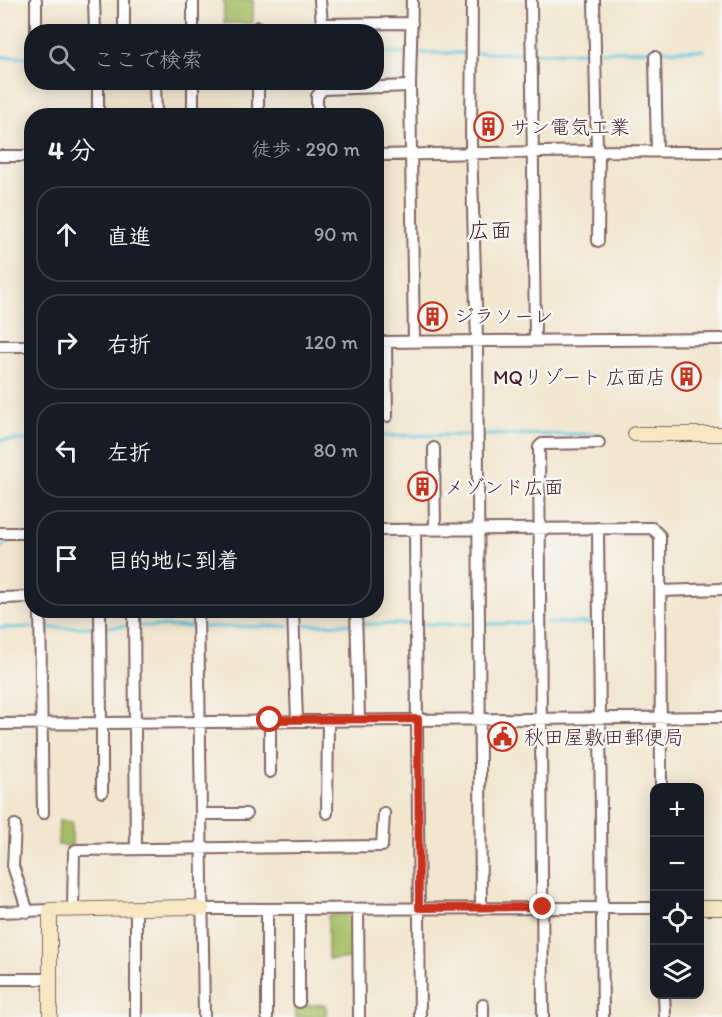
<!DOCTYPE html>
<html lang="ja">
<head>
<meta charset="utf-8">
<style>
	:root { --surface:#171b24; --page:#20242c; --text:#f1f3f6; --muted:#9ea1a6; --line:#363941 }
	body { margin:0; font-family:Itim,"Klee One",sans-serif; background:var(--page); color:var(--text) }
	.controls { position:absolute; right:18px; bottom:18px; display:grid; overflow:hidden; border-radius:12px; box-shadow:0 3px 15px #0003 }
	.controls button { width:54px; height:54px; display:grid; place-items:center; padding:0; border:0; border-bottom:2px solid var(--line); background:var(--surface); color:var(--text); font:30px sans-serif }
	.stop { position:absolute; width:18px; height:18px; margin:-14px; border:4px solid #c8321e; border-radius:50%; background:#fff }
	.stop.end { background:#c8321e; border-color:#fff; box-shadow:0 2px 6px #0008 }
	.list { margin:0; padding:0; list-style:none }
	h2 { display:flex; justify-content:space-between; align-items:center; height:78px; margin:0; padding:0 24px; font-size:26px }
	h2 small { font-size:20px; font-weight:400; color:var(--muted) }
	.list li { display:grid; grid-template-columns:39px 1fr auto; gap:18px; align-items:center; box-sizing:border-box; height:96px; margin:0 12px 12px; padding:0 12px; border:2px solid var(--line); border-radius:24px }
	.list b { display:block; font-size:22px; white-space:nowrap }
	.list em { font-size:20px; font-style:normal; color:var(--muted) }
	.icon { flex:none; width:33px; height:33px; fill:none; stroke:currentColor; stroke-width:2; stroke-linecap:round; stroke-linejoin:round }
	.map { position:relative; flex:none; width:722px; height:1017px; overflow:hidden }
	.search { position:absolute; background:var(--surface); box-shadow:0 3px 15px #0003; left:24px; top:24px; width:360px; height:66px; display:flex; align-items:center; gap:15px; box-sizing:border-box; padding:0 21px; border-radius:24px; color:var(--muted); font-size:22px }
	.panel { position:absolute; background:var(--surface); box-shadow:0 3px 15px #0003; left:24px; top:108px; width:360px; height:510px; border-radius:24px }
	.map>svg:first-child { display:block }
	.green { fill:#a6be64; stroke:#786e48; stroke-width:1.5 }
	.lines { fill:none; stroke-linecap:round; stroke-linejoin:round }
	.stream { stroke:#5fc4dc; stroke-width:3 }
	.street-casing { stroke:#846564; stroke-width:14 }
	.secondary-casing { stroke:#846564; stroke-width:16 }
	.street { stroke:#fff; stroke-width:10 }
	.secondary { stroke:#f7e8c3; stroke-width:14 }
	.route { stroke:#c8321e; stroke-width:8 }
	.labels { text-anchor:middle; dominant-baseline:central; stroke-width:5; stroke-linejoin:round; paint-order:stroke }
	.poi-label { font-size:20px; fill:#4a1f2b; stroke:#f6f6f2; text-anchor:start }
	.quarter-label { font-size:22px; fill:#4a1f2b; stroke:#f6f6f2 }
</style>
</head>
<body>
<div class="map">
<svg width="722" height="1017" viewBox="0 0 722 1017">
	<rect width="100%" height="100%" fill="#f6f6f2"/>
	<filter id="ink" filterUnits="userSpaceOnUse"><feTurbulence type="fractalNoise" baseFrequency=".0167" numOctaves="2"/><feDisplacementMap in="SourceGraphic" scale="12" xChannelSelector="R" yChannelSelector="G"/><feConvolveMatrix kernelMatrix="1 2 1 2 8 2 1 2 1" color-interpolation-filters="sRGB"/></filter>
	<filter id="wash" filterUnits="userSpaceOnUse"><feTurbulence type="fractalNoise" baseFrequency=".008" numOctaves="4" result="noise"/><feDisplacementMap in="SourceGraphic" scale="24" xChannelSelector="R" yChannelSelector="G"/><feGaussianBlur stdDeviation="1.35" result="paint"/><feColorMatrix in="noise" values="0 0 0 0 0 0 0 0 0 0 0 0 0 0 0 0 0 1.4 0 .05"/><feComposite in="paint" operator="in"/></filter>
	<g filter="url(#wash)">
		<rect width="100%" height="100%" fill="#f1e6ce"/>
		<!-- green -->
		<path class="green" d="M224 0H253V23H224Z
			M59 821 72 822V846L58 845Z
			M328 915H355V959H328Z
			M296 1005H326V1017H296Z"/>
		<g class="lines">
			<!-- stream -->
			<path class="stream" d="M601 51 704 50
				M376 53H406
				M417 53H468
				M477 53H528
				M535 53 589 52
				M0 57H32
				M481 435 600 434
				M376 436 471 435
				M0 440H32
				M0 548 9 540
				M547 623H594
				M363 624H408
				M424 624H471
				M486 624 532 623
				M297 625 351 624
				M139 626 191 627
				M108 627 131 626
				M204 627 288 626
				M0 628 33 627
				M48 628 95 627"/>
		</g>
	</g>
	<g filter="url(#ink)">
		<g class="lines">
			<defs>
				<path id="street" d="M36 0V32
					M94 0 95 32
					M124 0V32
					M193 0V32
					M320 0 322 24 412 23
					M412 0 410 86 414 342
					M472 0 471 144 477 340 481 907
					M531 0 535 340
					M594 0 597 151
					M258 27V32
					M655 57 657 151
					M98 82V116
					M155 82 156 116
					M193 82V116
					M258 82V116
					M317 116V96L323 89 410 86
					M376 155 599 151 722 152
					M0 156H32
					M598 241 599 151
					M376 342 722 339
					M386 343 387 416
					M0 346H32
					M434 448 435 529
					M598 528 603 1017
					M376 530 652 528 660 536 661 788
					M415 530 420 1017
					M0 533H32
					M661 591 722 589
					M0 598 32 597
					M40 610 43 813
					M100 610 101 723
					M134 610 136 849
					M198 610 204 1017
					M293 610 297 720
					M356 610 359 719
					M0 724 722 717
					M270 772V720
					M102 792V723
					M327 813 328 720
					M202 814H246
					M15 825 13 866 28 912
					M136 908V1017
					M73 909 74 852 76 850 382 846 384 813
					M202 909 654 908
					M299 910V1002
					M358 910 359 1017
					M267 911V1017
					M0 912 50 910
					M0 979H50
					M664 994 665 1017
					M483 1005V1017
					M543 1017 539 447 542 444 599 443"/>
				<path id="secondary" d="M635 434H722
					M700 908H722
					M50 1017V910L192 907 202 909"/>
			</defs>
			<!-- street casing -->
			<use href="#street" class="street-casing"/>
			<!-- secondary casing -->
			<use href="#secondary" class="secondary-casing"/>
			<!-- street -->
			<use href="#street" class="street"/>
			<!-- secondary -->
			<use href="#secondary" class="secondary"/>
		</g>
	</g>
	<g class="lines" filter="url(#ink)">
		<!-- route -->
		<path class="route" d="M270 720 418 719 419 908 543 907"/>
	</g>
	<!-- icons -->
	<defs>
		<symbol id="building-ring" viewBox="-11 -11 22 22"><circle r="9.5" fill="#f6f6f2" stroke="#c8321e" stroke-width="1.5"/><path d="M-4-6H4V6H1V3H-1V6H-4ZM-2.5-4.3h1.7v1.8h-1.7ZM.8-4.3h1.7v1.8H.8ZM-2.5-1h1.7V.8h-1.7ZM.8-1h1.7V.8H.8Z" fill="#c8321e"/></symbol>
		<symbol id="civic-ring" viewBox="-11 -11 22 22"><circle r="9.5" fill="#f6f6f2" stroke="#c8321e" stroke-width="1.5"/><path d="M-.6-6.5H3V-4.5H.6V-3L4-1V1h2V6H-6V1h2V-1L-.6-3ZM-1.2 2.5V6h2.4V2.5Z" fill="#c8321e"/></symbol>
	</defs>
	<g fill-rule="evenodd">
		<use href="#building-ring" x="472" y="110" width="33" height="33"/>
		<use href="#building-ring" x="416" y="300" width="33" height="33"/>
		<use href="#building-ring" x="670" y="360" width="33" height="33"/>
		<use href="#building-ring" x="406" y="470" width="33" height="33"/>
		<use href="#civic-ring" x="486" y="720" width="33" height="33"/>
	</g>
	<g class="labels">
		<!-- poi labels -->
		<g class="poi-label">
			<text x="510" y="127">サン電気工業</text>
			<text x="454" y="316">ジラソーレ</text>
			<text x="666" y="377" text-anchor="end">MQリゾート 広面店</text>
			<text x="444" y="487">メゾンド広面</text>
			<text x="524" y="737">秋田屋敷田郵便局</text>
		</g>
		<!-- quarter labels -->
		<g class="quarter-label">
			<text x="490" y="230">広面</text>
		</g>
	</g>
</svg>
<div class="controls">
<button>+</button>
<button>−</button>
<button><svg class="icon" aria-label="locate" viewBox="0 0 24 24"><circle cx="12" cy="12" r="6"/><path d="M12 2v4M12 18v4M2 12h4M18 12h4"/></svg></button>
<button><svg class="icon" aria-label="layers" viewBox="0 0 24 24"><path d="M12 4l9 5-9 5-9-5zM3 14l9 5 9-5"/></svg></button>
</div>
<div class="stop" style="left:270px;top:720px"></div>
<div class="stop end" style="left:543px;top:907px"></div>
<div class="search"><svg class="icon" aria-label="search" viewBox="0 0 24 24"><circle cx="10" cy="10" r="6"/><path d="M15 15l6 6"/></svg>ここで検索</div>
<section class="panel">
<h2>4 分<small>徒歩 · 290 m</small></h2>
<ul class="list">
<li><svg class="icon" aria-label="ahead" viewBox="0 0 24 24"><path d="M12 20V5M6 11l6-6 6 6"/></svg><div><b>直進</b></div><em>90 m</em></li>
<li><svg class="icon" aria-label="right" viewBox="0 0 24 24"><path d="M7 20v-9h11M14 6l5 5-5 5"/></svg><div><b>右折</b></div><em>120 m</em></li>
<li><svg class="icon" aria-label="left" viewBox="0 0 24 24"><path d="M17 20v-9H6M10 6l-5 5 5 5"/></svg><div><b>左折</b></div><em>80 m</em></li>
<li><svg class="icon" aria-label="arrive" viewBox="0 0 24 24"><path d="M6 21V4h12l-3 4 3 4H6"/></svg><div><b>目的地に到着</b></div></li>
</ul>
</section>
</div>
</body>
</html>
